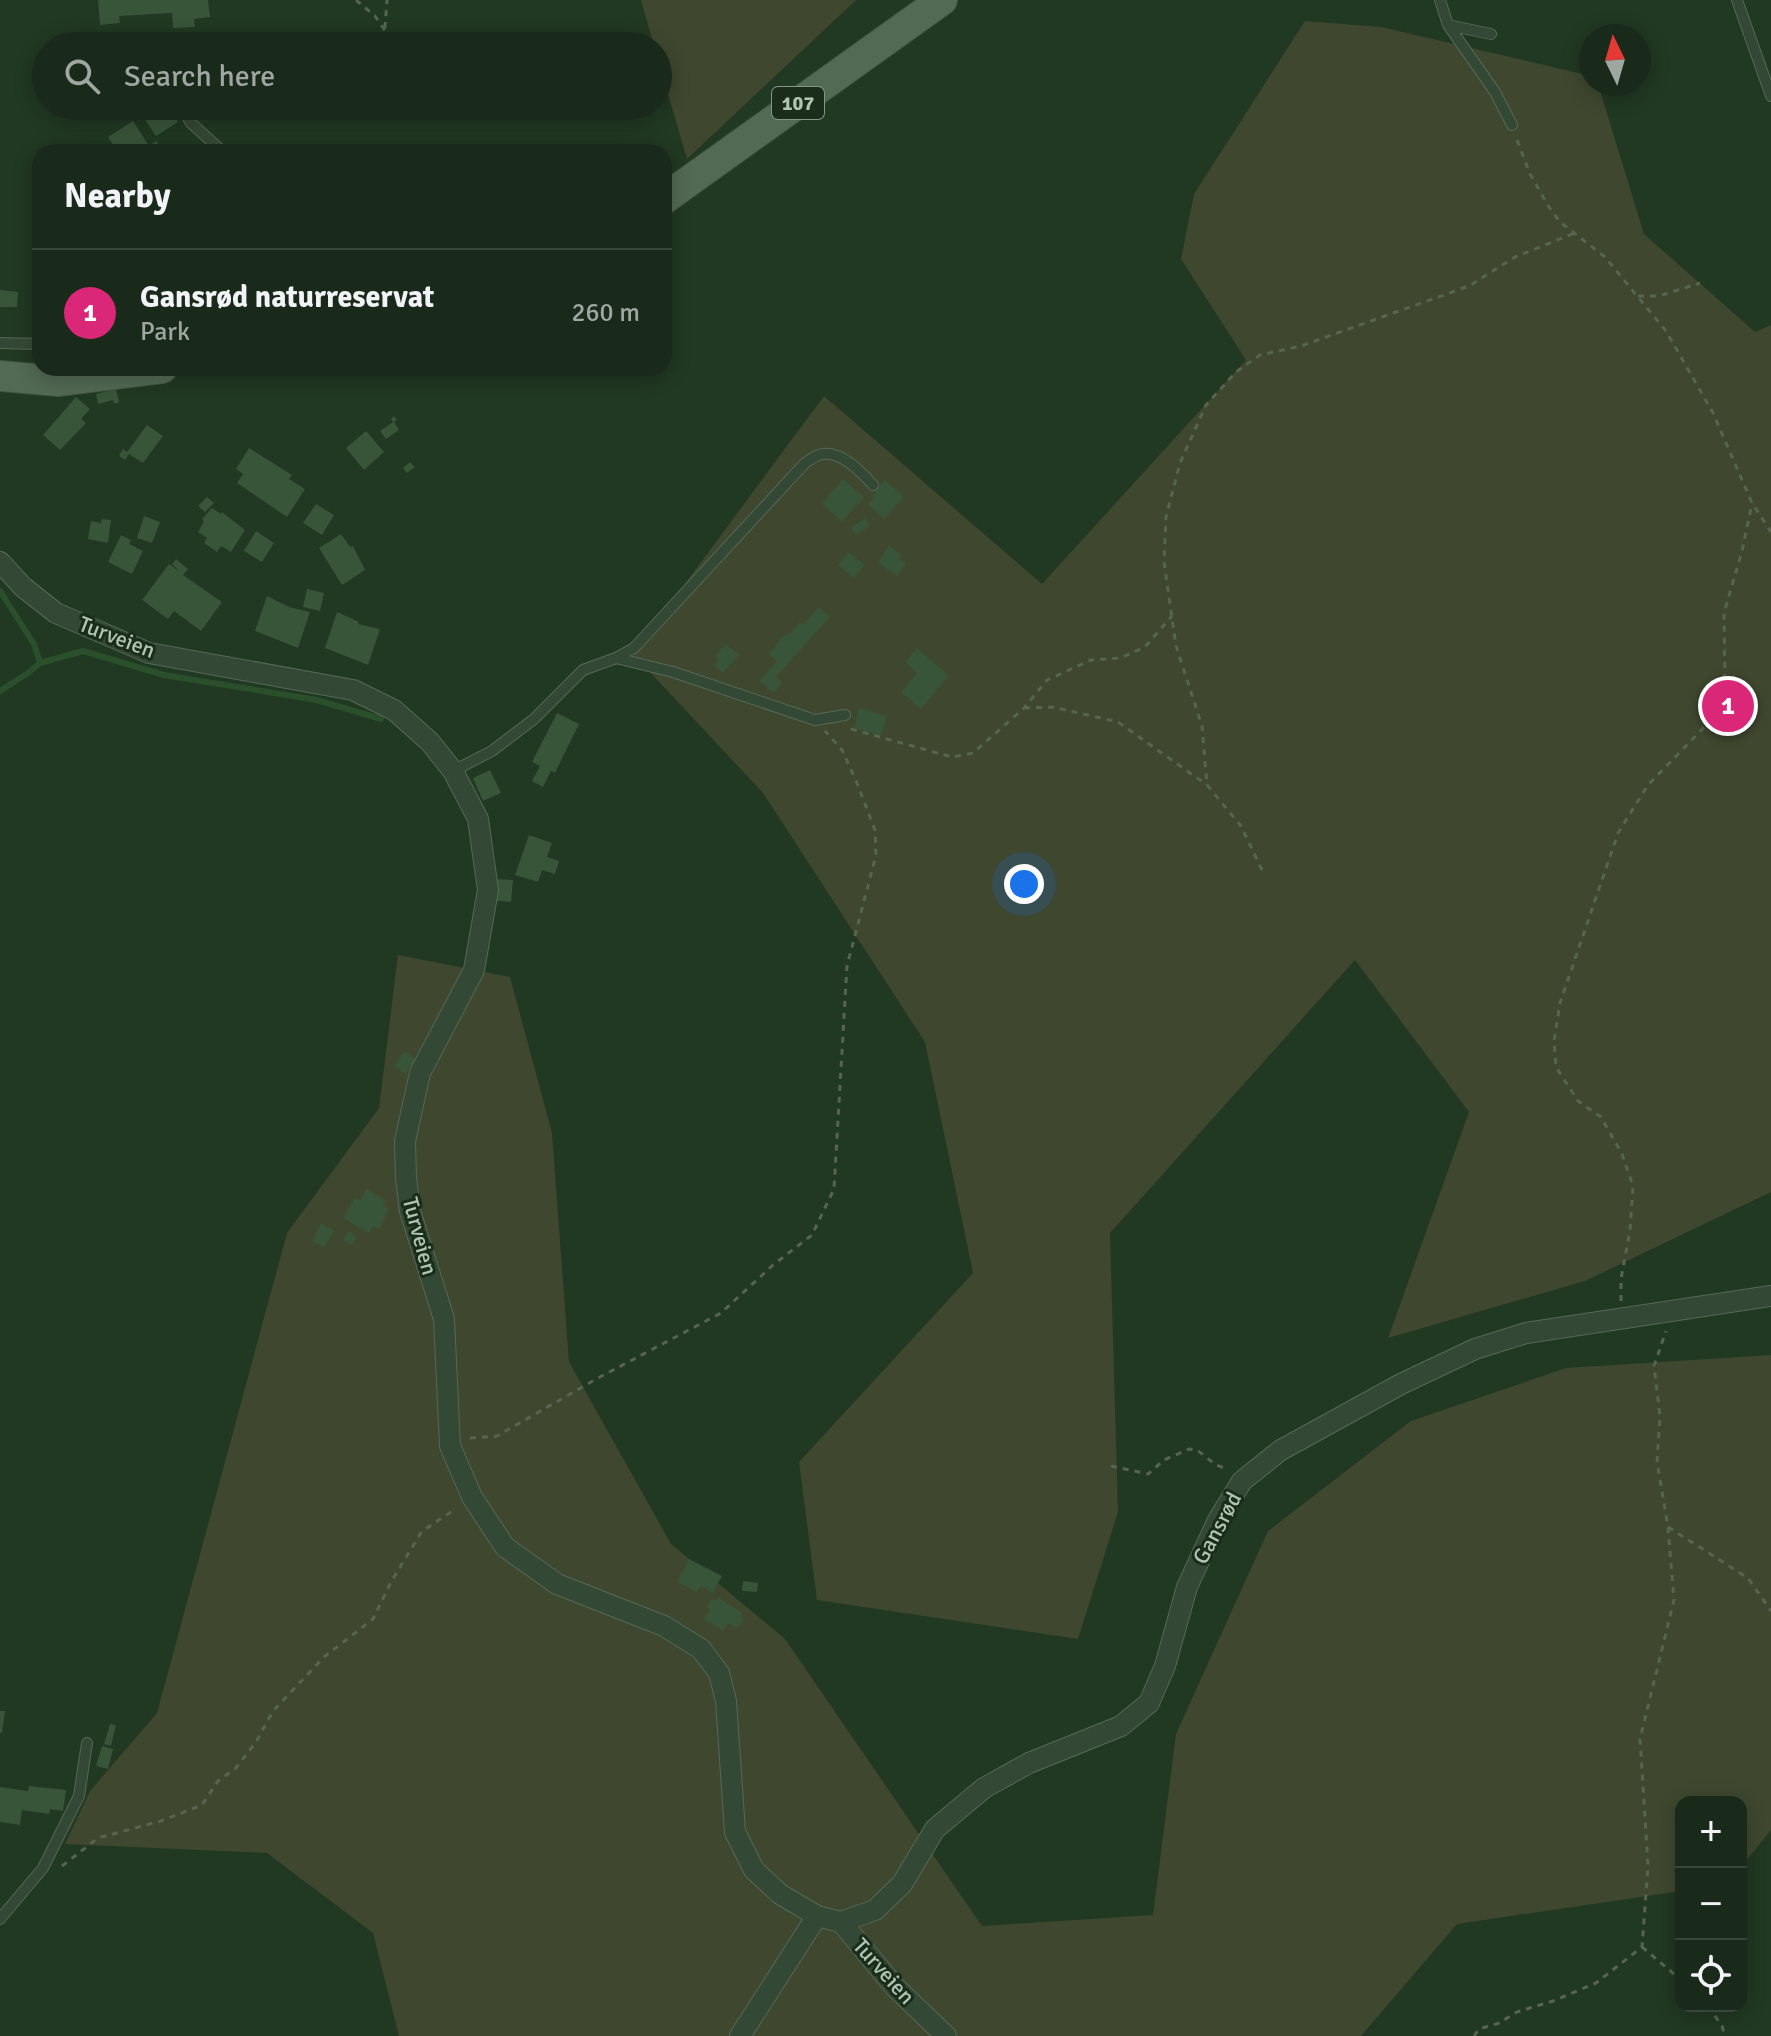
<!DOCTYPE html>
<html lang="en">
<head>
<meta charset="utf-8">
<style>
	:root { --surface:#192a1a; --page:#223223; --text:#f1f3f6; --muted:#9fa7a2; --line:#374639; --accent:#db2777 }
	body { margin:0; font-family:Signika,sans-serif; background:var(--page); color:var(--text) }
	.controls { position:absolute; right:24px; bottom:24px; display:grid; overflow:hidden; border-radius:16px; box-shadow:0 4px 20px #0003 }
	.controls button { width:72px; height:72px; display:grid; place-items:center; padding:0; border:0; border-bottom:2px solid var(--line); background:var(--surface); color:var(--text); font:40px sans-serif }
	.compass { position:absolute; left:1579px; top:24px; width:72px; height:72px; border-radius:50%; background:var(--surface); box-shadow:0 4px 20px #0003; rotate:355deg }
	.you { position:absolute; left:1024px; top:884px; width:28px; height:28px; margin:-20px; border:6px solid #fff; border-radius:50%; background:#1a73e8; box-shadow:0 0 0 12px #1a73e833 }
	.badge { display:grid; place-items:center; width:52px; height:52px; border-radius:50%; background:var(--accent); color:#fff; font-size:26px; font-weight:700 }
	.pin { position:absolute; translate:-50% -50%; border:4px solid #fff; box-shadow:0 2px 8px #0006 }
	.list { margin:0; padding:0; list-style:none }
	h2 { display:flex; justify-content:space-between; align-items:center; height:104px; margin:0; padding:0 32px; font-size:34px }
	h2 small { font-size:26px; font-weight:400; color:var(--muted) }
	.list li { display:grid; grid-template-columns:52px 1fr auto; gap:24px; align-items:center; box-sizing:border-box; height:128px; padding:0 32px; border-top:2px solid var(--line) }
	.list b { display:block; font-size:30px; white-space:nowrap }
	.list p { margin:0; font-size:26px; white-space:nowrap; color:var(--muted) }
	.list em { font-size:26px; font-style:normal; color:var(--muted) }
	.icon { flex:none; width:44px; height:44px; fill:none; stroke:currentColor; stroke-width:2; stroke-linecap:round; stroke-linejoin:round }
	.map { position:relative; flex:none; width:1771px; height:2036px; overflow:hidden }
	.search { position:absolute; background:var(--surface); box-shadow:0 4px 20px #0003; left:32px; top:32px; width:640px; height:88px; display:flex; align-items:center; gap:20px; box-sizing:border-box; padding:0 28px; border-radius:44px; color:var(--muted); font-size:30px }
	.panel { position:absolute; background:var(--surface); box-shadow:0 4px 20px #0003; left:32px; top:144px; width:640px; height:232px; border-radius:24px }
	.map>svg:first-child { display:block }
	.green { fill:#3f472f }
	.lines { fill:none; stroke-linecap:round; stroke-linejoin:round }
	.stream { stroke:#29502a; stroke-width:6 }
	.building { fill:#385439 }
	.lane-casing { stroke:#556956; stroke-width:12 }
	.street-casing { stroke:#556956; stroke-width:22 }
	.primary-casing { stroke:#3e523f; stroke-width:32 }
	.path { stroke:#57644e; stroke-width:3; stroke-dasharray:6 6; stroke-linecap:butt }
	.lane { stroke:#344935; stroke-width:10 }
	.street { stroke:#344935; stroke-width:20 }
	.primary { stroke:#526953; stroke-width:30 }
	.labels { text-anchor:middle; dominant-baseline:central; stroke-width:6; stroke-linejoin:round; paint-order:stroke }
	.shield { fill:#1a2d1b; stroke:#829784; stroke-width:2 }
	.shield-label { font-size:20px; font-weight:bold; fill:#afc5b1 }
	.street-label { font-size:22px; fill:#afc5b1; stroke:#1a2d1b }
</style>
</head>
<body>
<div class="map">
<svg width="1771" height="2036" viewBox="0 0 1771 2036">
	<rect width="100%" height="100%" fill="#213822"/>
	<!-- green -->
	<path class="green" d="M641 0H856L687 159 658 60V46H654Z
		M1305 21 1381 27 1591 76V84H1598L1644 234 1755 332 1771 325V1192L1585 1281 1388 1338 1469 1112 1355 960 1110 1233 1118 1512 1078 1639 817 1600 799 1462 973 1273 925 1042 763 793 633 654 824 396 1042 584 1246 360 1181 259 1194 194Z
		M398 955 510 977 552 1133 569 1362 671 1544 785 1639 982 1926 1153 1915 1176 1734 1268 1531 1411 1421 1566 1368 1771 1355V1830L1741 1867V1802H1681V1891L1457 1924 1361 2036H399L373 1933 267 1853 65 1844 90 1791 157 1713 287 1233 379 1108Z"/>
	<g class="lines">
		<!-- stream -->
		<path class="stream" d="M0 591 34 644 40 663
			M0 691 28 673 40 663 83 651 164 675 317 700 381 719"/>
	</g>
	<!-- building -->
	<path class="building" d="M98 0H208L210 17 194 19 195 27 173 28 172 13 119 16 120 23 100 25Z
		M120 33 121 46H111L110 34Z
		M241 37 242 46H207V42L229 39V41Z
		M150 106H167L178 122 156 136 144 118 152 113 148 107Z
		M215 106H266L267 112 217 119Z
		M133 121 149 146 156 141 163 152H118L108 137Z
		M0 290 18 292 17 307H0Z
		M116 389 119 402 114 404 113 400 98 404 96 394Z
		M76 397 90 409 81 419 86 423 60 450 43 435Z
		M394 416 397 420 394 422 399 430 386 439 380 431 393 422 391 419Z
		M147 425 163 436 143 463 129 454 125 460 119 456 123 449 127 452Z
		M366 431 384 452 364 470 346 448Z
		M249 448 292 475 289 479 305 489 287 517 237 483 243 474 236 469Z
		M410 462 415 467 407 473 403 468Z
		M843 479 864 497 842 522 822 504Z
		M885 480 904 497 884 519 868 504 874 498 872 496Z
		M207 497 214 503 205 512 198 506Z
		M316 504 334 515 322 535 303 523Z
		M212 508 221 514 222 512 245 530 231 552 221 546 217 552 204 543 207 538 198 532 204 521 202 519Z
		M144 516 160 522 152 543 137 538Z
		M865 518 870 526 856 535 851 528Z
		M102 519 111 520 108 543 88 539 91 521 101 523Z
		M256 531 274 543 262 562 244 551Z
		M341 534 350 547 353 546 365 570 342 585 319 548Z
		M121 535 131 540 129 544 143 551 132 574 108 562Z
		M889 546 902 555 899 559 906 564 897 576 878 563Z
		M849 552 865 565 854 578 838 565Z
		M176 559 188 569 183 575 222 602 201 631 174 611 168 619 142 600 169 564 180 572 172 564Z
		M307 589 324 593 320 611 303 607Z
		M267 596 289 607 310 612 298 648 255 631Z
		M819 607 830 617 776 677 783 683 774 693 759 681 777 661 769 654 781 638 790 633 800 622 803 624Z
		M337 612 359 622 358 624 380 629 368 665 325 648Z
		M726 644 739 655 723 673 714 665 719 660 715 656Z
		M917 648 949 676 921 709 901 692 917 673 905 662Z
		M859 708 887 716 881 736 854 728Z
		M557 713 579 724 555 773 551 771 543 787 532 781 540 766 532 762Z
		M490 770 501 793 483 801 473 778Z
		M529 835 552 843 547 857 559 861 555 874 542 870 538 882 515 875Z
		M493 879 513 880 511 902 491 900Z
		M405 1051 416 1059 405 1074 394 1066Z
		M366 1189 386 1200 383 1206 389 1209 379 1229 373 1226 369 1233 343 1218 355 1198 360 1200Z
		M321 1223 335 1231 324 1247 312 1241Z
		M348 1231 357 1236 352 1245 343 1240Z
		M689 1559 722 1576 713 1593 700 1586 697 1592 677 1582Z
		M743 1581 758 1583 757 1592 742 1591Z
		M718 1597 742 1613 743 1619 739 1626 734 1627 728 1623 723 1631 704 1619 710 1610 706 1607 712 1599 716 1601Z
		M0 1711H5L2 1733H0Z
		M110 1724 116 1725 111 1746 104 1744Z
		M102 1746 113 1749 108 1769 96 1766Z
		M29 1786 66 1790 63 1811 50 1809 49 1814 22 1810 20 1825 0 1822V1787L28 1791Z"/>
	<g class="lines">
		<defs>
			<path id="lane" d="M1440 0 1448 25 1495 92 1512 125
				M1737 0 1771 96
				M1448 25 1491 34
				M181 106 191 123 223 152
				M0 343 40 344
				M616 658 634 648 805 463C810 460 817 454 823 454 842 451 862 473 873 485
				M453 771 492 751 534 719 583 670 616 658 673 672 815 720 845 715
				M0 1919 43 1868 79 1796 87 1743"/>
			<path id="street" d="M0 562 23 587 56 613 149 653 353 690 394 710 430 742 453 771 478 819 488 890 474 970 420 1073 405 1141 406 1178 410 1211 444 1319 450 1446 472 1497 505 1547 557 1584 664 1626 701 1649 719 1673 726 1701 735 1832 754 1870 780 1894 817 1916 841 1922 895 1987 946 2036
				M841 1922 875 1910 902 1884 935 1829 984 1788 1029 1763 1121 1726 1149 1703 1165 1666 1187 1587 1218 1520 1242 1481 1281 1450 1401 1384 1475 1349 1526 1333 1771 1296
				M740 2036 817 1916"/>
			<path id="primary" d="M664 199 942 0
				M0 376 58 381 162 368"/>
		</defs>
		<!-- lane casing -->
		<use href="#lane" class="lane-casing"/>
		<!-- street casing -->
		<use href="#street" class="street-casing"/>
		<!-- primary casing -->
		<use href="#primary" class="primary-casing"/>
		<!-- path -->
		<path class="path" d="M356 0 375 16 396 46
			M385 28 387 0
			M1517 140 1530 174 1549 207 1560 222 1605 257 1666 331 1713 413 1752 503 1771 532
			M1638 296H1659L1700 283
			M1024 708 1053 707 1118 722 1207 785
			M851 729 952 757 973 753 1024 708 1047 680 1091 660 1120 658 1145 647 1172 616
			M1262 870 1241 826 1207 785 1202 726 1176 646 1164 562 1166 517 1180 463 1206 405 1236 372 1260 355 1301 346 1469 286 1515 257 1575 233
			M1621 1301V1279L1630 1230 1633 1186 1622 1154 1601 1117 1578 1101 1556 1067 1554 1041 1560 1003 1618 833 1648 785 1718 713 1725 684 1724 613 1742 551 1752 503
			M470 1438 497 1436 598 1378 721 1313 773 1265 812 1235 834 1189 847 966 876 855 875 830 857 783 842 750 825 731
			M1111 1466 1148 1474 1164 1460 1189 1449 1197 1450 1216 1465 1227 1469
			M1668 1527 1748 1578 1771 1611
			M62 1866 98 1838 161 1821 202 1805 218 1781 235 1769 256 1742 273 1711 324 1657 373 1619 391 1582 422 1531 456 1509
			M1642 1947 1681 1980
			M1708 2006 1722 2026 1725 2036
			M1474 2036 1479 2029 1499 2023 1517 2012 1553 2001 1596 1983 1642 1947 1648 1866 1640 1739 1674 1600 1668 1527 1657 1462 1660 1416 1654 1366 1666 1331"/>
		<!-- lane -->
		<use href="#lane" class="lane"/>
		<!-- street -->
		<use href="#street" class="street"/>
		<!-- primary -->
		<use href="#primary" class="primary"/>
	</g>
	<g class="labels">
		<!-- shield labels -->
		<rect class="shield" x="772" y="87" width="52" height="32" rx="6"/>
		<g class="shield-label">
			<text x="798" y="103">107</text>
		</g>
		<!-- street labels -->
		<g class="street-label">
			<text transform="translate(117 637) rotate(21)">Turveien</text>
			<text transform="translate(420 1236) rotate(75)">Turveien</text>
			<text transform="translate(1217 1528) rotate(-62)">Gansrød</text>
			<text transform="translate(884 1971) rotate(48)">Turveien</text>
		</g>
	</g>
</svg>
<div class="controls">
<button>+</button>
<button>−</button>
<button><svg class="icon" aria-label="locate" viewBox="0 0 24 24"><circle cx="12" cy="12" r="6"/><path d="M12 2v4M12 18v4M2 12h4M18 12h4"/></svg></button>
</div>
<svg class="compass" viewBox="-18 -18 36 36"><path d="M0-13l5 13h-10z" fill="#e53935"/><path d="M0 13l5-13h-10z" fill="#9fa7a2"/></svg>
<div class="you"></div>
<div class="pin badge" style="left:1728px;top:706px">1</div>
<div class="search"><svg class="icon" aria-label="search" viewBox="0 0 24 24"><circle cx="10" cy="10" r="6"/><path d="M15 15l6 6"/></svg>Search here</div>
<section class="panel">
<h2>Nearby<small></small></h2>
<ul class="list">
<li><span class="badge">1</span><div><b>Gansrød naturreservat</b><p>Park</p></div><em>260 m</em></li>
</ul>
</section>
</div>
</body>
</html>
